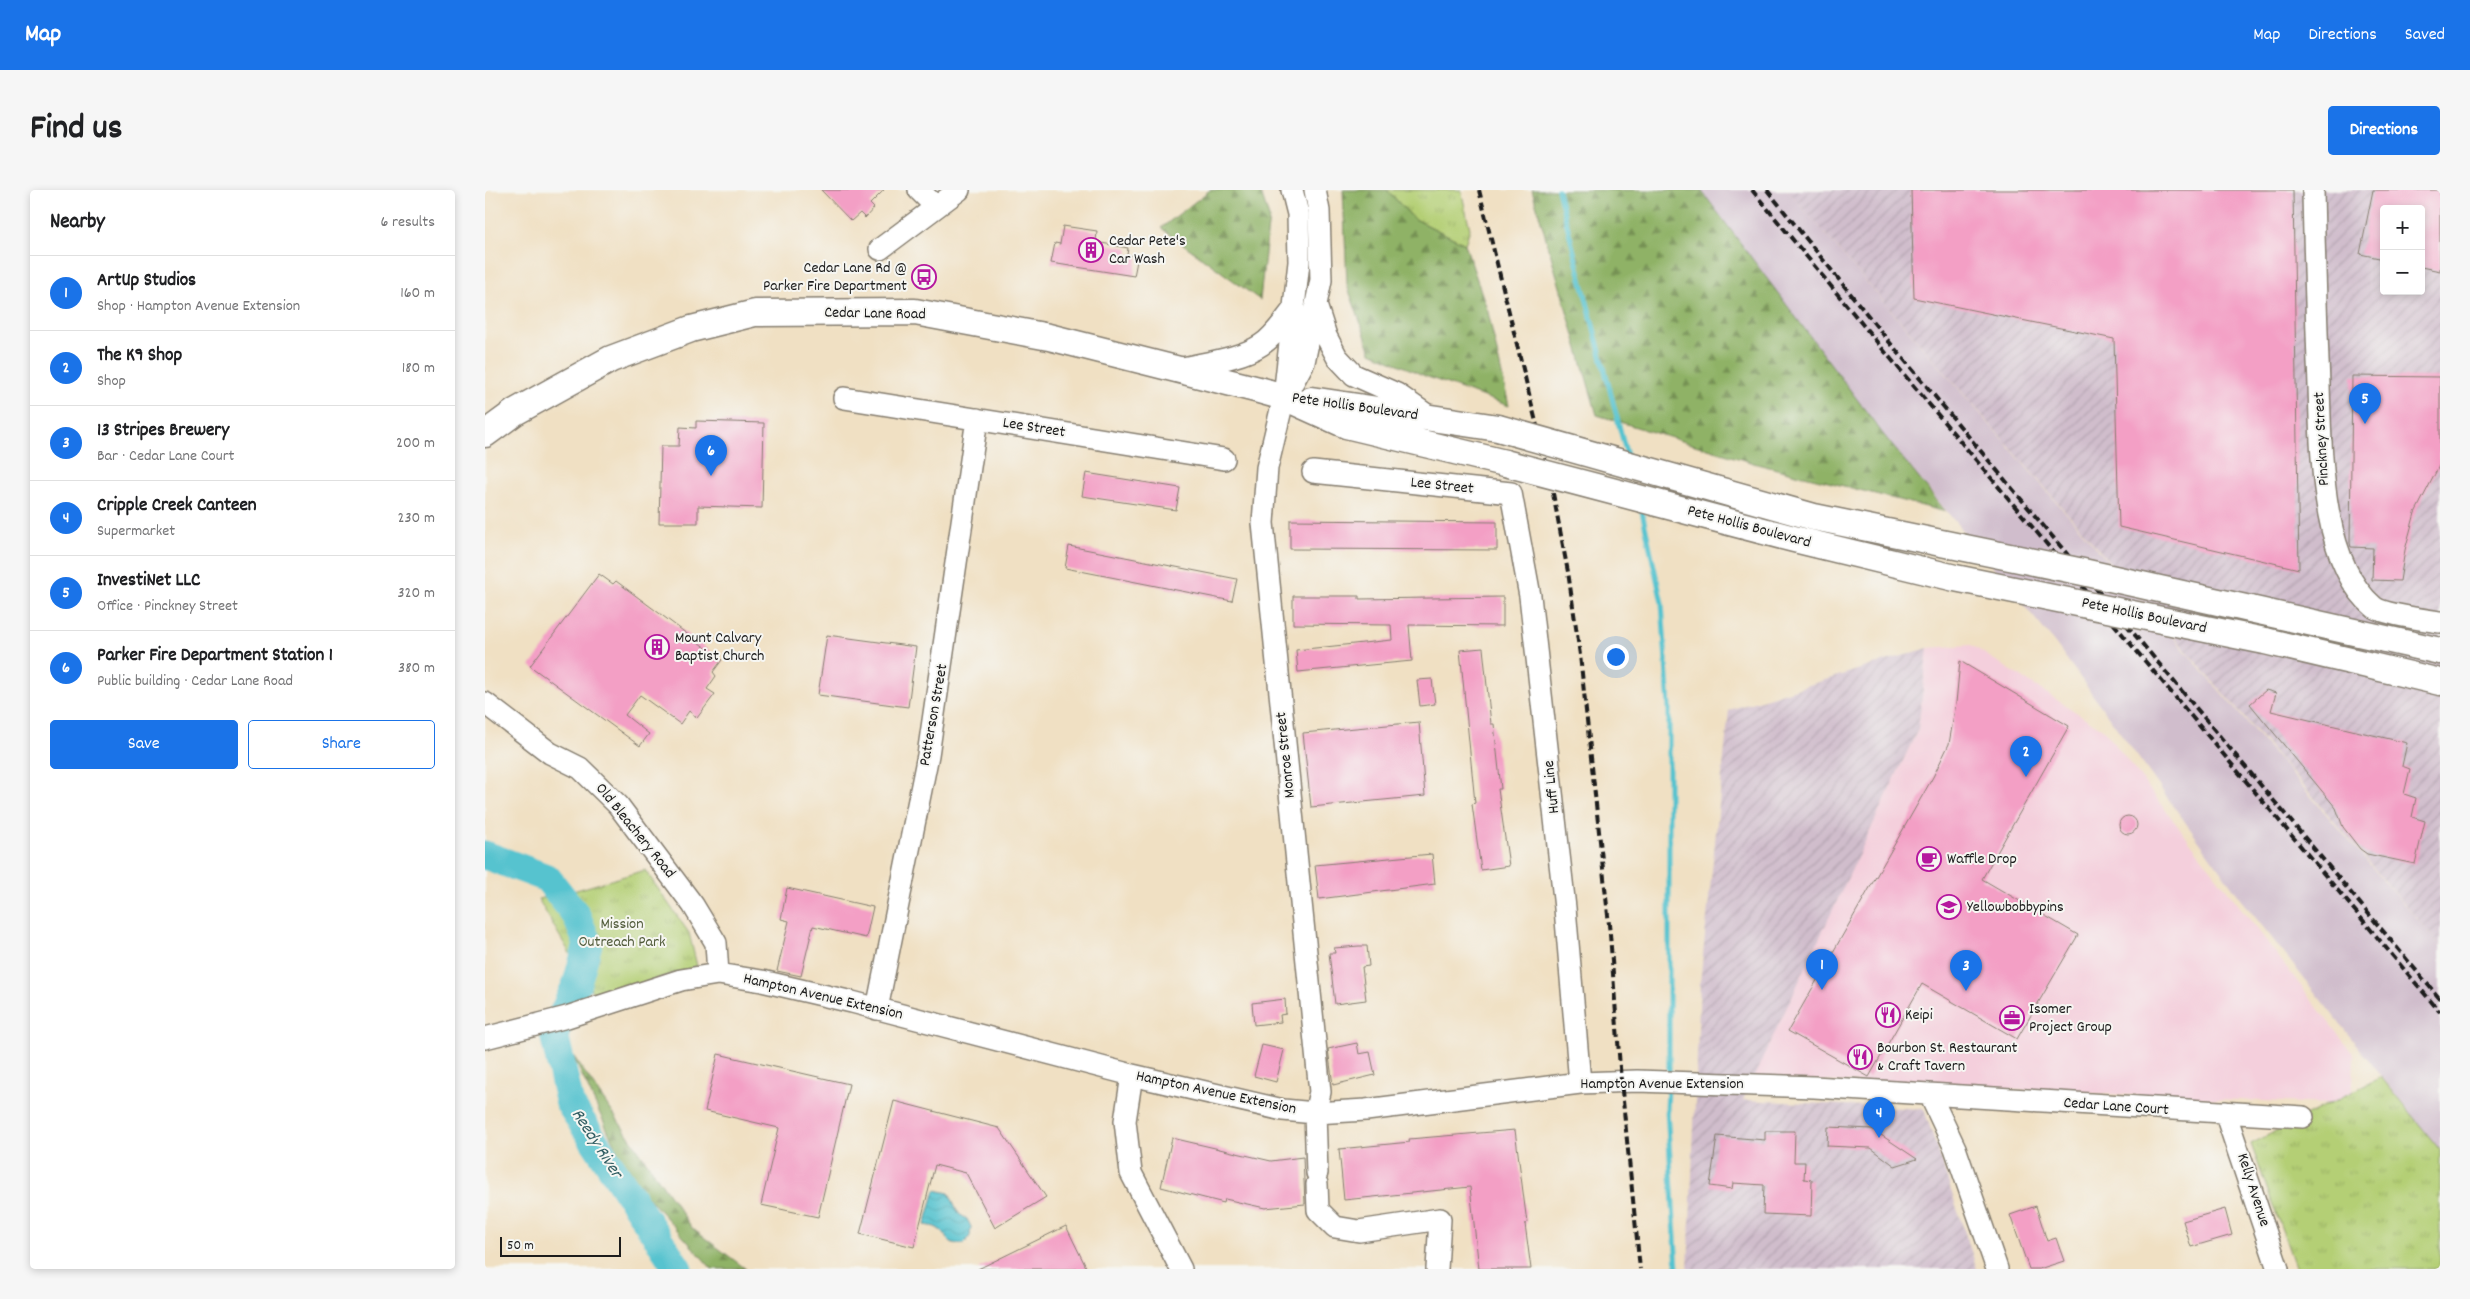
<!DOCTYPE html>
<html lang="en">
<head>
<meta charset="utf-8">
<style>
	:root { --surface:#fff; --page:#f6f6f6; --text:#202124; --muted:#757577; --line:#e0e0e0; --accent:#1a73e8 }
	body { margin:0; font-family:Dekko,sans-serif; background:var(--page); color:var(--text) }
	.controls { position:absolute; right:15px; top:15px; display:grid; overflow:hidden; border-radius:5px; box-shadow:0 2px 8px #0003 }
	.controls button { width:45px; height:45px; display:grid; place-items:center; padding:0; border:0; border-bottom:1px solid var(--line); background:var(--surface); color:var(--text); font:25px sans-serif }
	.scale { position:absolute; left:15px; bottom:12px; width:121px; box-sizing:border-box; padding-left:5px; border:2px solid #1c1c1c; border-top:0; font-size:14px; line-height:18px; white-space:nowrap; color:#1c1c1c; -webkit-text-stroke:4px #f6f6f2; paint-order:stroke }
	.you { position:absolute; left:1130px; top:466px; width:18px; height:18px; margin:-12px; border:4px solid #fff; border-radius:50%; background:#1a73e8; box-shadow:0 0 0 8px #1a73e833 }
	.badge { display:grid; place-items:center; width:32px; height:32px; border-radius:50%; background:var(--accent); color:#fff; font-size:16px; font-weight:700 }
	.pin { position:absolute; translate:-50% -41px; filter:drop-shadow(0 1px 2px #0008) }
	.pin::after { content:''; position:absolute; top:26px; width:18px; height:15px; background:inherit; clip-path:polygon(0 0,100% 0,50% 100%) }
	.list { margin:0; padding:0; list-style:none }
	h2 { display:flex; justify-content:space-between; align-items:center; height:65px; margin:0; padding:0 20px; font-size:21px }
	h2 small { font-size:16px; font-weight:400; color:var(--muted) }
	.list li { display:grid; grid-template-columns:32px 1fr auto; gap:15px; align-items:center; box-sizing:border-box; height:75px; padding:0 20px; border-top:1px solid var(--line) }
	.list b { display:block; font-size:19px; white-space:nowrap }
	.list p { margin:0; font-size:16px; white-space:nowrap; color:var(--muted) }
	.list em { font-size:16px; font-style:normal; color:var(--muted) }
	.actions { display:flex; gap:10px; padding:15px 20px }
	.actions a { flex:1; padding:11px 0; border:1px solid var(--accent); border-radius:5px; text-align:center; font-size:18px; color:var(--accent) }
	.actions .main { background:var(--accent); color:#fff }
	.map { position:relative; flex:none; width:1955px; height:1079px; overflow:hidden; border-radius:5px }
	header { display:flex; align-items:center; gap:30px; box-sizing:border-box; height:70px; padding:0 25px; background:var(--accent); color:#fff }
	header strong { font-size:24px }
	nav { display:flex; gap:28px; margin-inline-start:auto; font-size:18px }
	.intro { display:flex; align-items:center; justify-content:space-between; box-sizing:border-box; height:120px; padding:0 30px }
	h1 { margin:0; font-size:35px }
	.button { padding:12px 22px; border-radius:5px; background:var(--accent); color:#fff; font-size:18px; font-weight:700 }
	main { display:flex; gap:30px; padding:0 30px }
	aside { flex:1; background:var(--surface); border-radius:5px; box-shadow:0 2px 8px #0003 }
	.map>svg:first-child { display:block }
	.built { fill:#f4cfdc }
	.industrial { fill:url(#industrial-furrows); fill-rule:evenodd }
	.railway { fill:#d0bdcc }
	.grass { fill:url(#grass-tufts); stroke:#687648 }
	.forest { fill:url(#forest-firs); stroke:#566741 }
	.water { fill:url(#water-waves); stroke:#397076 }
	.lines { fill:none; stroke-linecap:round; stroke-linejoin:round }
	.stream { stroke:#56c3cf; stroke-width:5 }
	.river { stroke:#56c3cf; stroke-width:29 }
	.building { fill:#f39fc5 }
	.minor-casing { stroke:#867e70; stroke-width:24 }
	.major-casing { stroke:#867e70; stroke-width:29 }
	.minor { stroke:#fff; stroke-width:21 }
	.major { stroke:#fff; stroke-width:26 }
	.rail { stroke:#1c1c1c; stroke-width:4; stroke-dasharray:8 4; stroke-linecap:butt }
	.major-bridge-casing { stroke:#867e70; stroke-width:29; stroke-linecap:butt }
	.major-bridge { stroke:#fff; stroke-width:26 }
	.labels { text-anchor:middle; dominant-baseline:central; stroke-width:4; stroke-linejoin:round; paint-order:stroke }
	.poi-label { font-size:16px; fill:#1c1c1c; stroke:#f6f6f2; text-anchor:start }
	.street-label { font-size:16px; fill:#1c1c1c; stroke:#f6f6f2 }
	.park-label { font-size:16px; fill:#515b3b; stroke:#f6f6f2 }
	.water-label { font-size:18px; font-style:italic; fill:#335f64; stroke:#f6f6f2 }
</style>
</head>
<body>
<header>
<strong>Map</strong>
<nav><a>Map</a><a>Directions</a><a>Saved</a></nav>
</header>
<div class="intro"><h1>Find us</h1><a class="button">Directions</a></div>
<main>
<aside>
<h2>Nearby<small>6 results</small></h2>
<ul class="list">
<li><span class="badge">1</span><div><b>ArtUp Studios</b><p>Shop · Hampton Avenue Extension</p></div><em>160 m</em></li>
<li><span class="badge">2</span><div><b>The K9 Shop</b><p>Shop</p></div><em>180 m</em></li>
<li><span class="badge">3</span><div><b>13 Stripes Brewery</b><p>Bar · Cedar Lane Court</p></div><em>200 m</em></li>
<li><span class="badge">4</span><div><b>Cripple Creek Canteen</b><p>Supermarket</p></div><em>230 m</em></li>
<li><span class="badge">5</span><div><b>InvestiNet LLC</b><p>Office · Pinckney Street</p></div><em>320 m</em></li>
<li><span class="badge">6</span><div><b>Parker Fire Department Station 1</b><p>Public building · Cedar Lane Road</p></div><em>380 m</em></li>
</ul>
<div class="actions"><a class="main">Save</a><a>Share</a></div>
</aside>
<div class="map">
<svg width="1955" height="1079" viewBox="0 0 1955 1079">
	<defs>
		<pattern id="industrial-furrows" width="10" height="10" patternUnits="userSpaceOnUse" patternTransform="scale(1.25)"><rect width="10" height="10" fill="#d0bdcc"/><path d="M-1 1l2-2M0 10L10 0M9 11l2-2" fill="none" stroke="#b2a2af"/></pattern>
		<pattern id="grass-tufts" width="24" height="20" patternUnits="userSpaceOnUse" patternTransform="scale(1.25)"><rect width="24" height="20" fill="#b4cf75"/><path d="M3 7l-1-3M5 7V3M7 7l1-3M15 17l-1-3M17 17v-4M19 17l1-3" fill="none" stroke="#9ab165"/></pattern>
		<pattern id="forest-firs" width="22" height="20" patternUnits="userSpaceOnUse" patternTransform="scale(1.25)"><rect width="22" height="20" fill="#8fb266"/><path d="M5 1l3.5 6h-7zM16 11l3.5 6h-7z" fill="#749053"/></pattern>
		<pattern id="water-waves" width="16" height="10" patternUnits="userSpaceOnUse" patternTransform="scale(1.25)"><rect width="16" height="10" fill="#56c3cf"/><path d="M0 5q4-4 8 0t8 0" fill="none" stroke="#4aa7b1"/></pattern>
	</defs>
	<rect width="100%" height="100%" fill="#f6f6f2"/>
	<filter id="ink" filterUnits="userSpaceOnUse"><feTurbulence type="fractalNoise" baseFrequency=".02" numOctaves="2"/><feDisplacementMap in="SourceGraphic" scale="10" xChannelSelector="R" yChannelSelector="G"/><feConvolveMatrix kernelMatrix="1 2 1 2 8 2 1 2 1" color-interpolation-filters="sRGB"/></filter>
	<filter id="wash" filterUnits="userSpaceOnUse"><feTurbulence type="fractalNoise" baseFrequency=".0096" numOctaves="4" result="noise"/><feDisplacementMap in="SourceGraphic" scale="20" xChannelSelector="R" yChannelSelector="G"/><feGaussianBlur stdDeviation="1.12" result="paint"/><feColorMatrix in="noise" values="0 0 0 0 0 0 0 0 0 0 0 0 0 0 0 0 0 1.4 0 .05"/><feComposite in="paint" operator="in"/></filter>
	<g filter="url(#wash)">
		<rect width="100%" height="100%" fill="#f0e0c3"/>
		<!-- built -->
		<path class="built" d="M1486 455 1619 540 1869 865 1867 915 1268 888 1433 539 1443 458Z"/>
		<!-- industrial -->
		<path class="industrial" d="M1302 0H1955V756L1835 615ZM1899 19H1936V101H1899Z
			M1443 458 1433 539 1258 910 1439 919 1492 1079H1203L1215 793 1244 520Z"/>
		<!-- railway -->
		<path class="railway" d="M1216 0H1302L1955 756V960L1759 713 1570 453 1398 244Z"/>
		<!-- grass -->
		<path class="grass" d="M902 0H976L985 39 980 54 928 28Z
			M160 680 204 743 212 776 111 808 53 709 71 706Z
			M1896 887 1955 960V1079H1811L1766 954Z"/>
		<!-- forest -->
		<path class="forest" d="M725 0H775L784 27 775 110 676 38Z
			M858 0H902L928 28 980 54 1003 122 1024 216 940 186 886 162 862 95Z
			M1047 0H1216L1398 244 1461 322 1272 274 1112 225Z
			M87 864 208 1039 261 1079H227L144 986Z"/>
		<!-- water -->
		<path class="water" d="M450 1000 464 1003 474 1024 482 1029 486 1037 485 1046 479 1054C460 1055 465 1046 452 1038 449 1036 444 1036 440 1035Z"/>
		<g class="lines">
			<!-- stream -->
			<path class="stream" d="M1073 0 1142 266
				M1156 317 1177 413 1184 517V886
				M1183 897 1182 920 1192 1079"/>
			<!-- river -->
			<path class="river" d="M0 665 62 688 91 725 103 754 92 793 69 844 85 914 193 1079"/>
		</g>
		<g id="blocks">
			<!-- building -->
			<path class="building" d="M336 0H399L385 14 389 18 380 28 375 23 366 31Z
				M1426 0H1808L1814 379 1634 337 1629 149 1429 108Z
				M1888 0H1955V81L1936 77V19H1899V69L1875 64Z
				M578 36 612 41 611 52 643 58 642 65 653 66 649 86 566 73 570 53 575 54Z
				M1867 186 1955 187V274L1930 323 1920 360 1915 391 1887 390 1888 358 1866 357 1865 353Z
				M211 231 279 233 277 318 213 316V333H174L176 256H194L195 237 211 238Z
				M601 283 695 298 691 320 597 306Z
				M805 330 1012 332V360L805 359Z
				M584 356 752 389 747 411 580 378Z
				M114 384 128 394 131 391 237 470 228 482 231 486 222 499 230 504 212 528 204 521 195 534 155 505 140 525 164 544 155 556 45 476Z
				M808 406H874V409L1018 407V436L924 435 927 471 813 482 811 460 907 450 906 435 808 434Z
				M342 445 431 457 423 517 333 505Z
				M998 458 1006 534H1009L1016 599H1013L1024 676 996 680 987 614 990 613 975 460Z
				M1475 471 1584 536 1497 689 1593 745 1532 849 1437 794 1384 887 1303 841 1448 587 1464 554 1471 513Z
				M947 489 950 514 935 516 932 490Z
				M1781 500 1791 503 1786 521 1922 553 1917 576 1925 579 1919 604 1931 608 1927 627 1940 631 1930 674 1882 664 1875 659 1858 637 1851 618 1765 514Z
				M934 532 940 606 826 617 818 543Z
				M1634 635a9 9 0 1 1 18 0a9 9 0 1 1-18 0Z
				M947 664 950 694 834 709 830 675Z
				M302 698 388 717 381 748 328 736 316 786 292 781 304 731 296 729Z
				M874 756H882L884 776 877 777 881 810 850 814 844 763H850L849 758Z
				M800 809 801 824 795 825 796 832 769 835 767 813Z
				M872 853 874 864 885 862 890 885 848 895 843 859Z
				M777 855 799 860 791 892 769 886Z
				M233 864 364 894 333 1027 276 1015 294 938 220 921Z
				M409 911 514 938 561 1007 510 1038 481 983 450 975 429 1057 375 1044Z
				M1343 937 1387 939 1432 969 1410 976 1386 958 1342 956Z
				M1030 940 1042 1033 1040 1034 1046 1079H994L985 997 859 1010 854 959 925 952 924 949Z
				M1280 941H1310L1309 972H1320L1319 989 1327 990 1326 1026 1278 1024 1279 995 1248 993 1247 999 1225 996 1232 946 1280 950Z
				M687 948 786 971 818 967 820 1014 780 1018 740 1009 739 1013 676 997Z
				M1551 1016 1562 1051 1571 1048 1579 1071 1554 1079H1544L1525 1025Z
				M1740 1019 1747 1045 1706 1057 1698 1031Z
				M581 1036 602 1079H493Z"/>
		</g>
	</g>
	<g filter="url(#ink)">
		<use href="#blocks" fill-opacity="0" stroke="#867e70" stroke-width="1"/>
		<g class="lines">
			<defs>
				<path id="minor" d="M434 0 451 17
					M807 0 813 24 814 72 799 207 782 278 778 333 835 902 830 923 832 983
					M1828 0C1829 57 1831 114 1833 171 1837 241 1830 368 1889 417 1898 424 1942 430 1955 432
					M395 59 474 0
					M832 118 841 146 852 167 869 185 912 204 945 227
					M693 179C717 173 755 169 776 155 789 147 798 132 808 120
					M802 203 819 172 836 90 834 21 830 0
					M359 208 739 269
					M828 282 1026 303 1045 406 1080 718 1095 893
					M0 513 65 563 95 578 133 615 208 715 231 753 233 784
					M392 819 443 565 492 229
					M0 848 82 827 196 790 233 784 277 791 367 812 647 885 798 920 830 923 881 920 1095 893 1152 891 1329 897 1818 927
					M647 885 640 931 646 983 696 1079
					M1445 905 1470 958 1512 1079
					M1740 922 1793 1079
					M832 994 833 1020 850 1037 874 1041 955 1029 952 1079"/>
				<path id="major" d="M826 210 1013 238
					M0 244 30 222 126 169 206 139 270 123 430 122 564 147 774 200 799 207 861 235 1020 273
					M1765 419 1955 461
					M1780 451 1955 492"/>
			</defs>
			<!-- minor casing -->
			<use href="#minor" class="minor-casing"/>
			<!-- major casing -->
			<use href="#major" class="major-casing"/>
			<!-- minor -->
			<use href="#minor" class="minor"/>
			<!-- major -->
			<use href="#major" class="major"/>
			<!-- rail -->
			<path class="rail" d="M994 0 1066 293 1083 382 1095 465 1125 744 1136 891 1155 1079
				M1267 0 1396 157 1955 822
				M1282 0 1401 148 1955 809"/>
			<defs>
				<path id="major-bridge" d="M1013 238 1329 327 1598 382 1765 419
					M1020 273 1309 349 1470 388 1780 451"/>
			</defs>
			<!-- major-bridge casing -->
			<use href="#major-bridge" class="major-bridge-casing"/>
			<!-- major-bridge -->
			<use href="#major-bridge" class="major-bridge"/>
		</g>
	</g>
	<!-- icons -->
	<defs>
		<symbol id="building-ring" viewBox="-11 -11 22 22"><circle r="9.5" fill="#f6f6f2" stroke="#b5179e" stroke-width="1.5"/><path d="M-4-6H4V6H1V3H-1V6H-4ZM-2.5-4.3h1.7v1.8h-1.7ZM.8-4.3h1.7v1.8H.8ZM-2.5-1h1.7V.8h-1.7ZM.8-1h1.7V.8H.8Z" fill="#b5179e"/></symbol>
		<symbol id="bus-ring" viewBox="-11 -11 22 22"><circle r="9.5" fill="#f6f6f2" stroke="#b5179e" stroke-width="1.5"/><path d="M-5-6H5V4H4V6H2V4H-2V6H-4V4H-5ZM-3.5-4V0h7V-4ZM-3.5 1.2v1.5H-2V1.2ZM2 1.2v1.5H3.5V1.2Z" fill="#b5179e"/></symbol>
		<symbol id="cafe-ring" viewBox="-11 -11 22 22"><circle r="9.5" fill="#f6f6f2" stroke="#b5179e" stroke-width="1.5"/><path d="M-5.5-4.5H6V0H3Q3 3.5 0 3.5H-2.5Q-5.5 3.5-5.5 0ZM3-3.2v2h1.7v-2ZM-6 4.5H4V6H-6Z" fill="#b5179e"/></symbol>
		<symbol id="school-ring" viewBox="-11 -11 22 22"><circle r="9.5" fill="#f6f6f2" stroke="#b5179e" stroke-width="1.5"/><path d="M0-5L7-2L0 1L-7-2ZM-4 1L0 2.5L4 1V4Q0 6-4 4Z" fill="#b5179e"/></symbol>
		<symbol id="restaurant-ring" viewBox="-11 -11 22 22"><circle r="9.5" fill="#f6f6f2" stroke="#b5179e" stroke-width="1.5"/><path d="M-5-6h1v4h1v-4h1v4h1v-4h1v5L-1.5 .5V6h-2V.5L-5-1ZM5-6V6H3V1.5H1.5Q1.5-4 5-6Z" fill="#b5179e"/></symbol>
		<symbol id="office-ring" viewBox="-11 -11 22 22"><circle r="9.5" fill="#f6f6f2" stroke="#b5179e" stroke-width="1.5"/><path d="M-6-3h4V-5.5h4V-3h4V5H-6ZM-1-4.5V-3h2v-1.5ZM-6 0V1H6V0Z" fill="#b5179e"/></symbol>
	</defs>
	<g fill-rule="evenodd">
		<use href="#building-ring" x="592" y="46" width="28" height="28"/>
		<use href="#bus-ring" x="425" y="73" width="28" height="28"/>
		<use href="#building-ring" x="158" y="443" width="28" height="28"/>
		<use href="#cafe-ring" x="1430" y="655" width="28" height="28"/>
		<use href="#school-ring" x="1450" y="703" width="28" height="28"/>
		<use href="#restaurant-ring" x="1389" y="811" width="28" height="28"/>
		<use href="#office-ring" x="1513" y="814" width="28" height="28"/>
		<use href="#restaurant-ring" x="1361" y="853" width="28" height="28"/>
	</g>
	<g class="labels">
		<!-- poi labels -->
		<g class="poi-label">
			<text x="624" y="51">Cedar Pete's<tspan x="624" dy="18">Car Wash</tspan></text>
			<text x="422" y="78" text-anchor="end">Cedar Lane Rd @<tspan x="422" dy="18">Parker Fire Department</tspan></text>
			<text x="190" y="448">Mount Calvary<tspan x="190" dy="18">Baptist Church</tspan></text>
			<text x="1462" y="669">Waffle Drop</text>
			<text x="1482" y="717">Yellowbobbypins</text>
			<text x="1544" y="819">Isomer<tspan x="1544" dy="18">Project Group</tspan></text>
			<text x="1420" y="825">Keipi</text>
			<text x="1392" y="858">Bourbon St. Restaurant<tspan x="1392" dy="18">&amp; Craft Tavern</tspan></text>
		</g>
		<!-- street labels -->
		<g class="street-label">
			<text transform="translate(390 124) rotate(1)">Cedar Lane Road</text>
			<text transform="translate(870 217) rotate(8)">Pete Hollis Boulevard</text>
			<text transform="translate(549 238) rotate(9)">Lee Street</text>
			<text transform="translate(1837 249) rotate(-93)">Pinckney Street</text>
			<text transform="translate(957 296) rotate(6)">Lee Street</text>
			<text transform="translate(1264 337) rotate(15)">Pete Hollis Boulevard</text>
			<text transform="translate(1659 426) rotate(12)">Pete Hollis Boulevard</text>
			<text transform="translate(449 525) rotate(-80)">Patterson Street</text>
			<text transform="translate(801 565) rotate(-96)">Monroe Street</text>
			<text transform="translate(1067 597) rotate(-96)">Huff Line</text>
			<text transform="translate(150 641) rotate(51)">Old Bleachery Road</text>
			<text transform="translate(338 807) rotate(13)">Hampton Avenue Extension</text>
			<text x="1177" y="894">Hampton Avenue Extension</text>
			<text transform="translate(731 903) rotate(12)">Hampton Avenue Extension</text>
			<text transform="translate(1631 917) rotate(4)">Cedar Lane Court</text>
			<text transform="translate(1768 1000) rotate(72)">Kelly Avenue</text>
		</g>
		<!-- park labels -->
		<g class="park-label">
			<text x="137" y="734">Mission<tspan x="137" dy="18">Outreach Park</tspan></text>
		</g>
		<!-- water labels -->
		<g class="water-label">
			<text transform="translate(111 954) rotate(57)">Reedy River</text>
		</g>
	</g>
</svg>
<div class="controls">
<button>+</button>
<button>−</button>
</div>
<div class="scale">50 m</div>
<div class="you"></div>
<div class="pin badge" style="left:1337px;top:800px">1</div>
<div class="pin badge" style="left:1541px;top:587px">2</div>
<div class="pin badge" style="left:1481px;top:801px">3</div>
<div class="pin badge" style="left:1394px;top:948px">4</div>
<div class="pin badge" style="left:1880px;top:234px">5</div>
<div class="pin badge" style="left:226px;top:286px">6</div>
</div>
</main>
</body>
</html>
